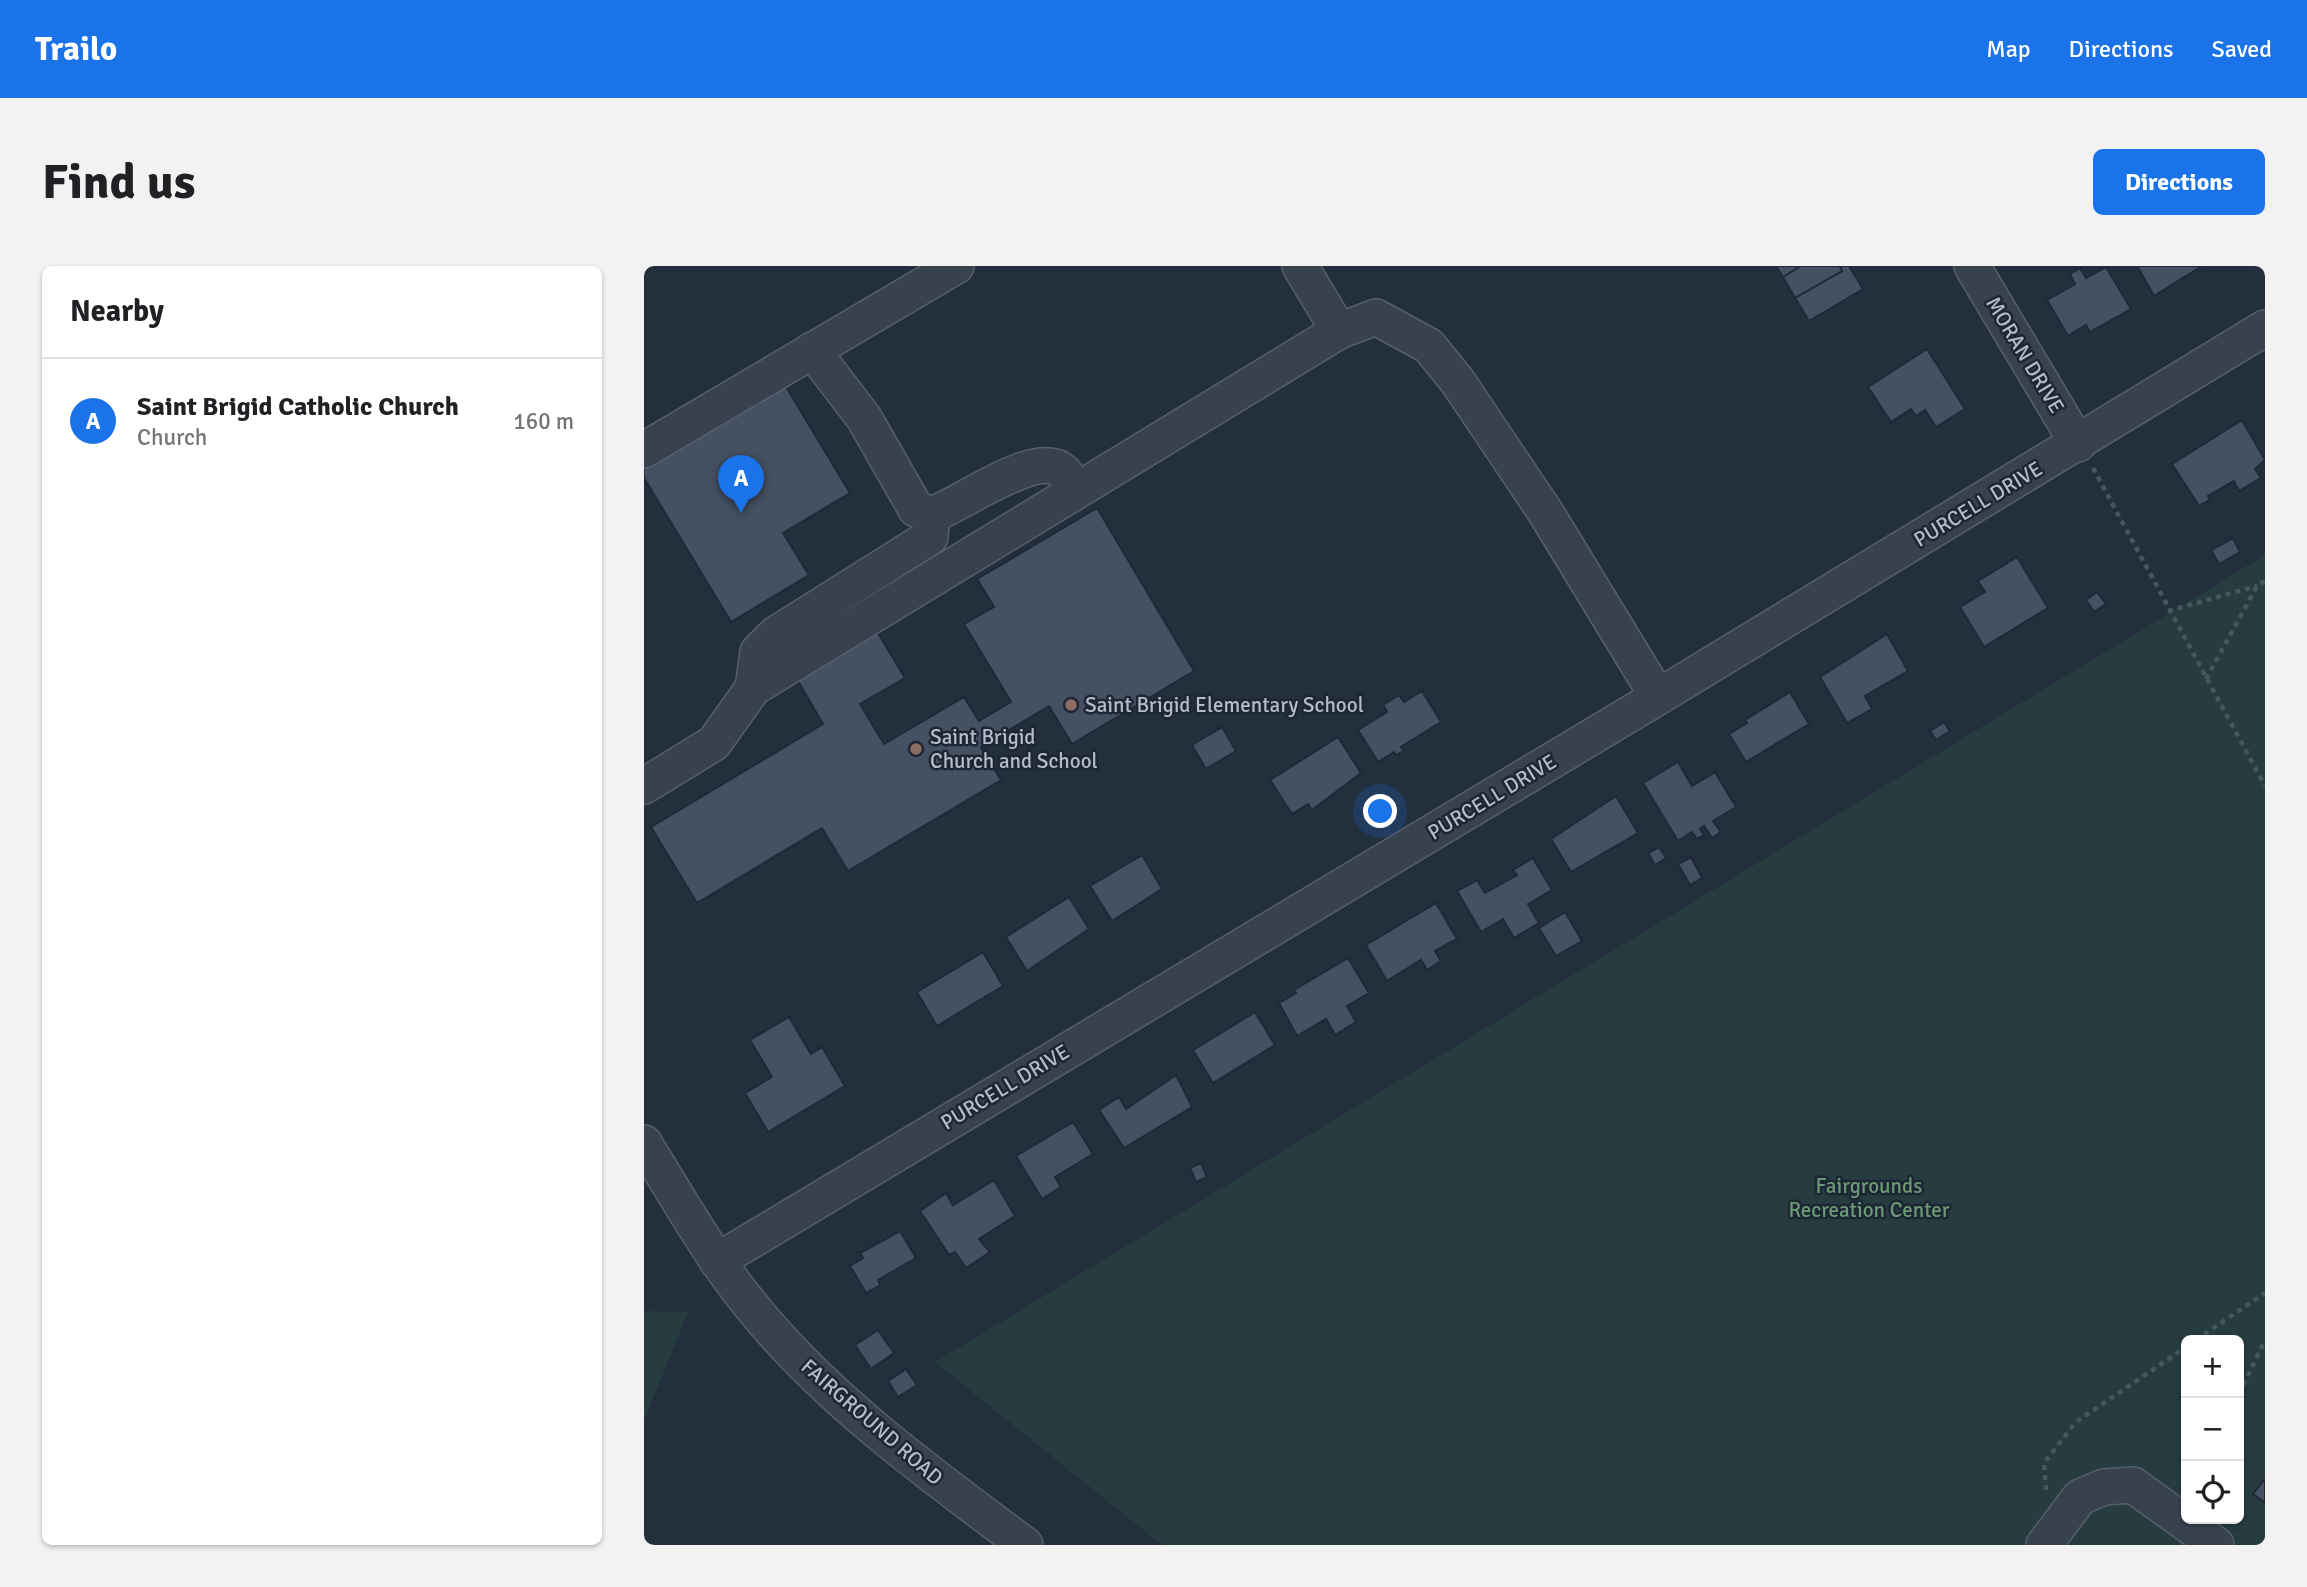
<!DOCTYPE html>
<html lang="en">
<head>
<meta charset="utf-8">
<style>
	:root { --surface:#fff; --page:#f2f2f2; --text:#202124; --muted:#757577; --line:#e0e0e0; --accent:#1a73e8 }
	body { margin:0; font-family:Signika,sans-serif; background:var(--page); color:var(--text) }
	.controls { position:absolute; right:21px; bottom:21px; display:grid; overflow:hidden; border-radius:10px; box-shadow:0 2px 5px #0004 }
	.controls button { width:63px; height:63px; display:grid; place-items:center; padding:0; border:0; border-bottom:2px solid var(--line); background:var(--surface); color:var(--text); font:35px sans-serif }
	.you { position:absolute; left:737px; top:546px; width:24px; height:24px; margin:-18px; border:5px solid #fff; border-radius:50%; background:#1a73e8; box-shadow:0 0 0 10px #1a73e833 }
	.badge { display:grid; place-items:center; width:46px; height:46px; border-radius:50%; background:var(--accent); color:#fff; font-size:23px; font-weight:700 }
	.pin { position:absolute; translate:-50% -58px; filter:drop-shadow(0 2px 4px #0008) }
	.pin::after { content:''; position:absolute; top:37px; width:24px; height:21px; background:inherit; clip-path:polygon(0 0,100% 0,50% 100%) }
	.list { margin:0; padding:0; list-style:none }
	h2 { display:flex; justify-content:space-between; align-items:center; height:91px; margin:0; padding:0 28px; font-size:30px }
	h2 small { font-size:23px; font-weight:400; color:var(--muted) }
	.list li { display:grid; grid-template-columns:46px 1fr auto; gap:21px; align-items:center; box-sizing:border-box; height:126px; padding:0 28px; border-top:2px solid var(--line) }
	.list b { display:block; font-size:26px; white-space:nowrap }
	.list p { margin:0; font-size:23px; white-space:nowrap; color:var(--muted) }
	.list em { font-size:23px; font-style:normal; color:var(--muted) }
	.icon { flex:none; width:38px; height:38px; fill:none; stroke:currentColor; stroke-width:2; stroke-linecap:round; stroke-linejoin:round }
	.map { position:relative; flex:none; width:1621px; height:1279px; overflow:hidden; border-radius:10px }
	header { display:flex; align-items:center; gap:42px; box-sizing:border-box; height:98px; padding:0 35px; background:var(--accent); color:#fff }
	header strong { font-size:33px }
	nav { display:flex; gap:38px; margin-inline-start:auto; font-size:24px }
	.intro { display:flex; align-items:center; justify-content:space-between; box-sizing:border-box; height:168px; padding:0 42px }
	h1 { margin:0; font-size:49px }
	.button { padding:18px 32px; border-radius:10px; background:var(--accent); color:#fff; font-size:24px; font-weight:700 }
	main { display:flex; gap:42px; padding:0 42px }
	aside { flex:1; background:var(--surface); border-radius:10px; box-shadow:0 2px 5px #0004 }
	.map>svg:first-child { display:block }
	.green { fill:#263c3f; fill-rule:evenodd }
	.building { fill:#455162; stroke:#1f2835; stroke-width:2 }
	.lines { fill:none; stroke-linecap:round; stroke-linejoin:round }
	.minor-casing { stroke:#565f6c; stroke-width:38 }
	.path { stroke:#44595c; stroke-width:4.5; stroke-dasharray:5 5; stroke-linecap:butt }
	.minor { stroke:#38414e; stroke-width:35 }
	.education-dot { fill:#8d6e63; stroke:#1d2633; stroke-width:2.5 }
	.labels { text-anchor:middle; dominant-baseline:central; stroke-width:5; stroke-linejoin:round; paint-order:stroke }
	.street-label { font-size:21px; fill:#b4bcc9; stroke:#1d2633 }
	.poi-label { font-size:21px; fill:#b4bcc9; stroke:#1d2633; text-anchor:start }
	.park-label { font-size:21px; fill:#6b9a76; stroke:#1d2633 }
</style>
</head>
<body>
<header>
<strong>Trailo</strong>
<nav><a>Map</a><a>Directions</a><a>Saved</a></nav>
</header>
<div class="intro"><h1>Find us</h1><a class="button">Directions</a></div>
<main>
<aside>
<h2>Nearby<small></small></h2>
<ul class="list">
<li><span class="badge">A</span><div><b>Saint Brigid Catholic Church</b><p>Church</p></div><em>160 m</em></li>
</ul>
</aside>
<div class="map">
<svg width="1621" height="1279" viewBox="0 0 1621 1279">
	<rect width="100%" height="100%" fill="#242f3e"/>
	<!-- green -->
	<path class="green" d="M1621 289V1279H518L291 1096ZM1542 1074H1595V1253H1542Z
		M0 1045 44 1046 0 1155Z"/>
	<!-- building -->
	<path class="building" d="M1132 0H1157L1139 11Z
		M1157 0H1196L1198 5 1151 32 1139 11Z
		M1196 0H1205L1219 23 1165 55 1151 32 1198 5Z
		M1493 0H1558L1510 30Z
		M1462 1 1487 43 1446 66 1442 59 1424 70 1403 34 1431 18 1426 8 1436 2 1442 12Z
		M1283 83 1321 143 1292 161 1281 144 1272 150 1267 143 1247 156 1224 121Z
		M135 109 206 227 139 267 165 309 87 356 0 212V190Z
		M1598 154 1621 194 1611 203 1617 212 1595 225 1590 215 1564 230 1566 234 1555 240 1528 198Z
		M453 242 550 405 428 478 405 440 337 481 357 514 204 605 178 562 53 637 7 561 179 458 151 410 231 362 261 412 216 438 240 478 320 431 335 455 367 436 320 358 350 341 333 313Z
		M1589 272 1596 286 1575 298 1567 284Z
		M1373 291 1404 342 1340 381 1316 341 1341 326 1334 315Z
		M1453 326 1462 338 1450 346 1442 334Z
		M1243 368 1264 405 1221 430 1228 443 1203 457 1176 411Z
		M778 425 797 456 757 481 760 485 752 489 750 486 734 496 714 464 743 446 739 439 755 429 760 436Z
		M1146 426 1165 458 1102 496 1085 468 1103 457 1101 454Z
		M1300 456 1306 465 1292 474 1286 465Z
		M578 461 592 485 562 503 548 479Z
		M694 471 717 507 668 544 664 538 648 548 626 514Z
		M1034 496 1048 520 1071 506 1092 541 1069 555 1077 566 1068 572 1060 560 1056 563 1060 569 1053 573 1048 566 1034 575 999 517Z
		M972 530 994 567 927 606 907 573Z
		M1015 581 1022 592 1011 599 1004 587Z
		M498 589 518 623 468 655 446 620Z
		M1047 591 1058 612 1046 619 1034 598Z
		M889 592 908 624 884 638 895 657 870 672 859 653 837 666 813 625 833 614 841 627 873 609 869 604Z
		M425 631 445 663 383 705 362 671Z
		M792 637 813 673 791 685 797 695 783 704 777 694 743 715 722 679Z
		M921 646 938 675 912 690 895 662Z
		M339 686 359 720 293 760 273 726Z
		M704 692 725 727 703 740 712 756 691 769 682 753 653 770 635 737 652 727 650 724Z
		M611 746 631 779 569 817 549 784Z
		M145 751 167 788 178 781 201 820 124 866 101 827 128 811 106 774Z
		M532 809 548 841 480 882 455 844 475 831 482 843Z
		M429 856 449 888 411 911 417 921 398 933 372 890Z
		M557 897 563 911 552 916 546 902Z
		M350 914 371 950 335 973 346 986 322 1002 311 986 305 989 276 945 302 927 309 939Z
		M256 965 272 992 234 1014 236 1019 222 1027 206 1000 219 992 216 987Z
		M234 1064 250 1087 227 1103 211 1079Z
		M262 1103 273 1119 254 1131 244 1115Z
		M1620 1214 1621 1215V1237L1609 1228Z"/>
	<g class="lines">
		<defs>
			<path id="minor" d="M656 0 695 65
				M1328 0 1434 178
				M168 84 220 152 272 243 288 249C318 238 394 181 420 206 424 211 427 220 430 226
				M0 184 312 0
				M109 422 114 386 132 368 286 271 288 249
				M0 520 70 477 109 422 695 65 732 51 785 80 814 116 902 247 1014 431
				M0 877C37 937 72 1000 119 1054 194 1142 289 1210 381 1279
				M73 995 1014 431 1621 62
				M1400 1279 1436 1231 1460 1221 1489 1219 1572 1279"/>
		</defs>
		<!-- minor casing -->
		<use href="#minor" class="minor-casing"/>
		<!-- path -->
		<path class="path" d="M1449 202 1621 520
			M1524 345 1613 320
			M1562 413 1613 320 1621 315
			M1552 1074 1621 1027
			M1595 1128 1621 1074
			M1402 1224 1400 1197 1432 1156 1542 1081"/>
		<!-- minor -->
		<use href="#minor" class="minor"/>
	</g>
	<!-- markers -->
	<g class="education-dot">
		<circle cx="427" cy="439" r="7"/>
		<circle cx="272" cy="483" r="7"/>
	</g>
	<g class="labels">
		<!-- street labels -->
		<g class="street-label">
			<text transform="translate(1381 89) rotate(59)">MORAN DRIVE</text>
			<text transform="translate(1334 238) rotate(-31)">PURCELL DRIVE</text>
			<text transform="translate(848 531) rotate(-31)">PURCELL DRIVE</text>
			<text transform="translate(361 821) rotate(-31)">PURCELL DRIVE</text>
			<text transform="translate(228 1156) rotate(41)">FAIRGROUND ROAD</text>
		</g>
		<!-- poi labels -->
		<g class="poi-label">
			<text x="441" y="439">Saint Brigid Elementary School</text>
			<text x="286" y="471">Saint Brigid<tspan x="286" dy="24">Church and School</tspan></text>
		</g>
		<!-- park labels -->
		<g class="park-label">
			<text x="1225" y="920">Fairgrounds<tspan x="1225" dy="24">Recreation Center</tspan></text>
		</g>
	</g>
</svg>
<div class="controls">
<button>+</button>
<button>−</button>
<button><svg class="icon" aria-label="locate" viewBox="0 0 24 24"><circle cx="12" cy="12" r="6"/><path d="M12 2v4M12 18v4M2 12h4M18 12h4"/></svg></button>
</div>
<div class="you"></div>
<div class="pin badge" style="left:97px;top:247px">A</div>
</div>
</main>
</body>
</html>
